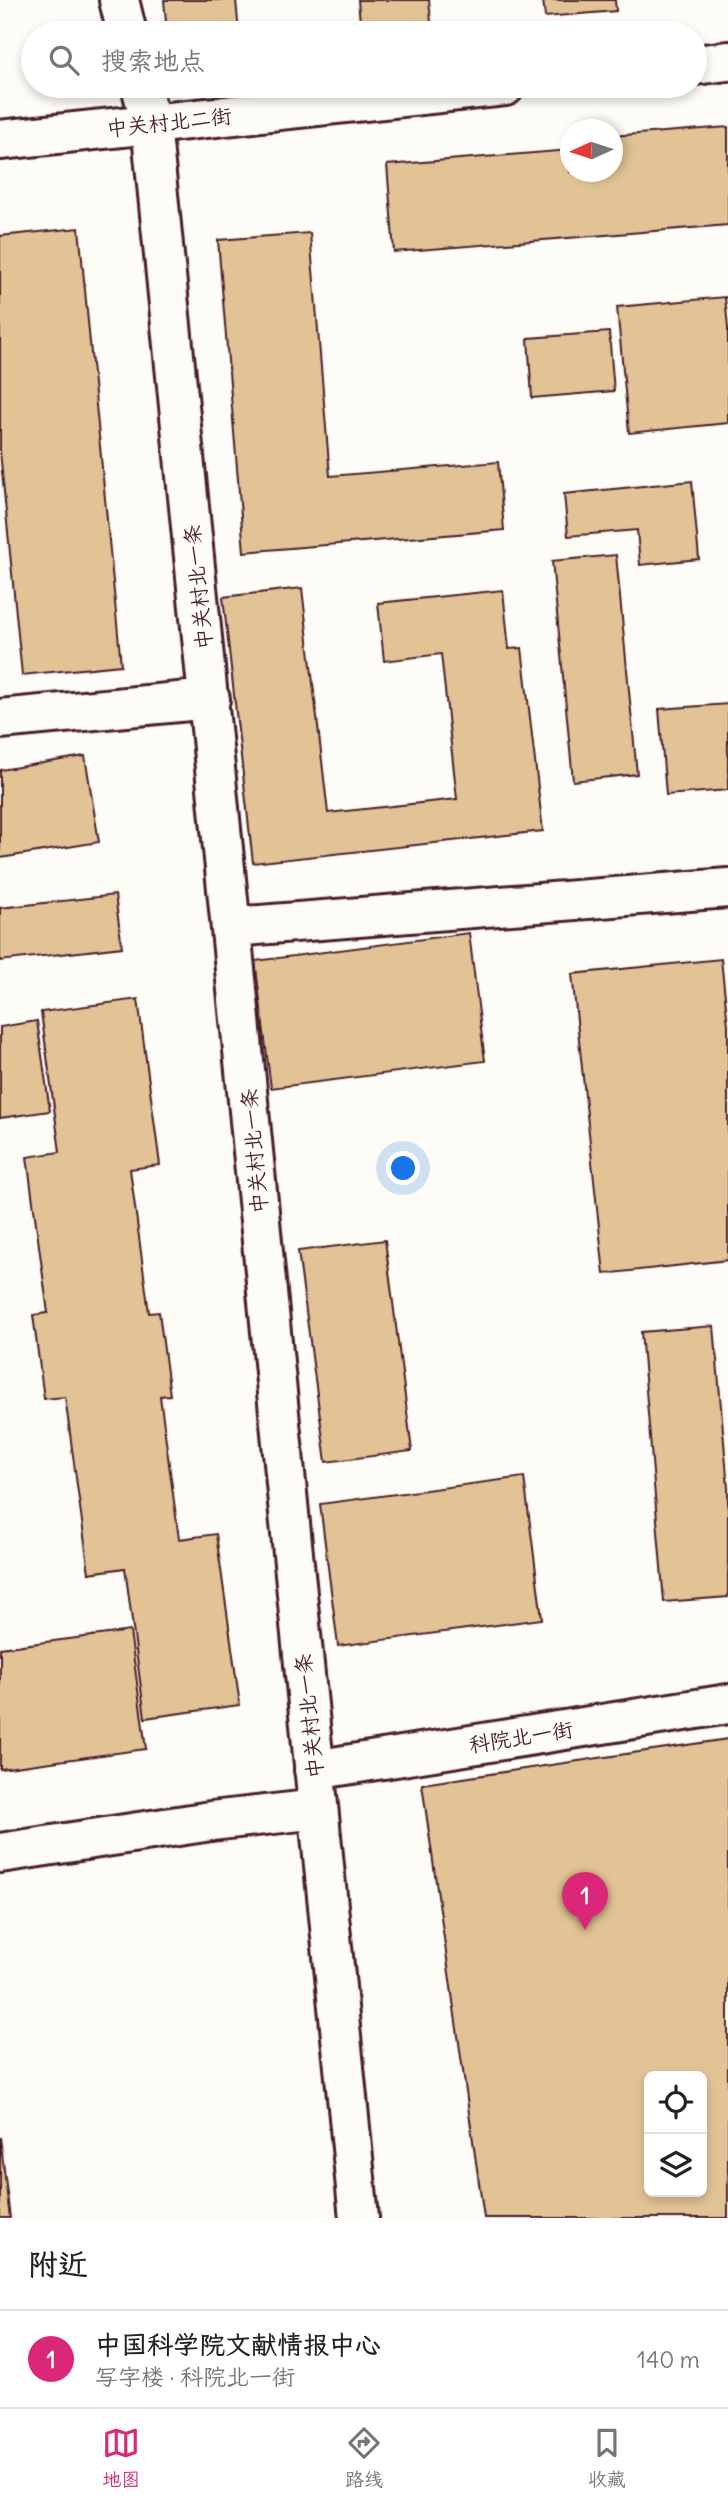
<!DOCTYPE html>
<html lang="zh">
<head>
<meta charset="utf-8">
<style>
	:root { --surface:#fff; --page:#f2f2f2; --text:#222; --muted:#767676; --line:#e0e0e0; --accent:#db2777 }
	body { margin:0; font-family:Delius,"LXGW WenKai TC",sans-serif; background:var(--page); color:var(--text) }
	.controls { position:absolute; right:21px; bottom:21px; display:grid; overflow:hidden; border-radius:10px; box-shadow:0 4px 10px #0003 }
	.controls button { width:63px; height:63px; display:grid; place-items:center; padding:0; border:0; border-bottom:2px solid var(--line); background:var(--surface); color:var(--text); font:35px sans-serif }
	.compass { position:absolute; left:560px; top:119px; width:63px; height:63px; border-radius:50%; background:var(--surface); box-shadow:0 4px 10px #0003; rotate:267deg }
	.you { position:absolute; left:404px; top:1169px; width:24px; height:24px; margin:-18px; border:5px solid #fff; border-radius:50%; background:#1a73e8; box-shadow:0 0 0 10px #1a73e833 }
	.badge { display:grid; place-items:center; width:46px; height:46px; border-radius:50%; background:var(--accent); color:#fff; font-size:23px; font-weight:700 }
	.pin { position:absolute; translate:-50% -58px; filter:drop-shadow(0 2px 4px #0008) }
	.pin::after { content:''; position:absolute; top:37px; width:24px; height:21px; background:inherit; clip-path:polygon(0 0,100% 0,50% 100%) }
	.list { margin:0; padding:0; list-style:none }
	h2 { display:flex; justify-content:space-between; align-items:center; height:91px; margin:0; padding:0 28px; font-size:30px }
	h2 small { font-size:23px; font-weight:400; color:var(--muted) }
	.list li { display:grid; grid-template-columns:46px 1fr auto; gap:21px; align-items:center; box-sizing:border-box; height:98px; padding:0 28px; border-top:2px solid var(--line) }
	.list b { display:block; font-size:26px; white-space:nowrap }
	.list p { margin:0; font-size:23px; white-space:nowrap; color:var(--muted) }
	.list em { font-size:23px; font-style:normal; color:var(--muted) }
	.icon { flex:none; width:38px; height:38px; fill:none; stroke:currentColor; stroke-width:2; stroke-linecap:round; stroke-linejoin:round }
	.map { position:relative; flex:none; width:728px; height:2218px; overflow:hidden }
	.search { position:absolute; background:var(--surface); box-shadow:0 4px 10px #0003; left:21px; right:21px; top:21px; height:77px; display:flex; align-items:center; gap:18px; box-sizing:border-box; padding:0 24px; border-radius:38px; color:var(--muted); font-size:26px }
	.sheet { height:189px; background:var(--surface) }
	nav { display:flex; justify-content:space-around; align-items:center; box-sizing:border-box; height:98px; border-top:2px solid var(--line); background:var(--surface); font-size:19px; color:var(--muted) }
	nav a { display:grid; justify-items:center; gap:4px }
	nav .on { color:var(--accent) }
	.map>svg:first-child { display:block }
	.building { fill:#e1c395; stroke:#4a1f2b; stroke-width:2; fill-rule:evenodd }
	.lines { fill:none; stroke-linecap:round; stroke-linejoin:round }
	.minor-casing { stroke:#4a1f2b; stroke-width:44 }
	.minor { stroke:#fdfcf7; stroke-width:38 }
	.labels { text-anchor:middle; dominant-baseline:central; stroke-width:7; stroke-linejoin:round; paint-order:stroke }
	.street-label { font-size:21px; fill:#4a1f2b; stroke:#fdfcf7 }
</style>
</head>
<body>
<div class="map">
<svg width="728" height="2218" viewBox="0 0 728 2218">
	<rect width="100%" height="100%" fill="#fdfcf7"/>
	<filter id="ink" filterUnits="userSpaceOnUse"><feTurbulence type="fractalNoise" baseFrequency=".0143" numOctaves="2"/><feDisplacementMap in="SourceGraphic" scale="14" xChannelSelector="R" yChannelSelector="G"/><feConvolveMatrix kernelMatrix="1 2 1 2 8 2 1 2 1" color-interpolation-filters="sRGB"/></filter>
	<g filter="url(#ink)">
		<!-- building -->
		<path class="building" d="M164 0H236L239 33H167Z
			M358 0H429L432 33H361Z
			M543 0H615L616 11 545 17Z
			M728 127V225L394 252 387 165 570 150V172H612V136Z
			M79 228 121 665 22 675 0 451V236Z
			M310 233 330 476 498 462 504 530 244 552 218 240Z
			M725 297 728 328V423L629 433 617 307Z
			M609 332 614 391 532 398 528 338Z
			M692 481 699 559 640 565 637 530 568 536 564 494Z
			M616 555 637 774 573 781 552 561Z
			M302 588 328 813 457 799 441 654 384 661 378 603 503 590 509 649 522 648 543 831 253 863 223 597Z
			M728 704V790L666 795 659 709Z
			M85 756 99 842 0 858V770Z
			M115 895 122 947 0 961V908Z
			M469 933 485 1061 271 1088 255 961Z
			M721 959 728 1025V1260L604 1274 572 974Z
			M138 999 160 1165 130 1169 149 1313 159 1312 170 1395 160 1396 179 1539 216 1534 240 1705 145 1718 125 1568 89 1573 65 1397 44 1399 33 1315 48 1313 27 1157 60 1152 41 1012Z
			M37 1021 50 1111 0 1118V1027Z
			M385 1240 412 1451 326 1462 298 1251Z
			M714 1326 728 1488V1597L664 1602 641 1332Z
			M524 1477 542 1619 338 1646 320 1504Z
			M130 1631 146 1749 0 1769V1648Z
			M728 1739V2218H484L422 1784ZM649 2076H702V2192H649Z
			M0 2137 10 2218H0Z"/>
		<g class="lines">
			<defs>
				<path id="minor" d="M119 0 127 33
					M695 65 728 61
					M141 86 151 124 359 2218
					M0 140 505 86
					M0 719 210 699
					M233 927 728 888
					M314 1770 728 1704
					M0 1853 211 1821 318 1809"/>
			</defs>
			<!-- minor casing -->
			<use href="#minor" class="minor-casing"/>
			<!-- minor -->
			<use href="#minor" class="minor"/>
		</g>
	</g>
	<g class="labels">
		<!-- street labels -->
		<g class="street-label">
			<text transform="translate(169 122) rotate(-6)">中关村北二街</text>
			<text transform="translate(198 587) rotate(-96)">中关村北一条</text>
			<text transform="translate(254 1151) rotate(-95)">中关村北一条</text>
			<text transform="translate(309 1716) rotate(-96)">中关村北一条</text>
			<text transform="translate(521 1737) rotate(-9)">科院北一街</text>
		</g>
	</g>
</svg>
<div class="controls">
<button><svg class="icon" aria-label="locate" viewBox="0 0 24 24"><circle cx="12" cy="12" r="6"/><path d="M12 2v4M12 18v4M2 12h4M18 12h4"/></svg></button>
<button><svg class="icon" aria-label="layers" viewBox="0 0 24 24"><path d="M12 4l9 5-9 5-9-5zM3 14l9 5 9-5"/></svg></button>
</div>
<svg class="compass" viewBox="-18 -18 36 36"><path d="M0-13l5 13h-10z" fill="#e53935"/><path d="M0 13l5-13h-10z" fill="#767676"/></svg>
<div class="you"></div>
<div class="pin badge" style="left:585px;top:1930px">1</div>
<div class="search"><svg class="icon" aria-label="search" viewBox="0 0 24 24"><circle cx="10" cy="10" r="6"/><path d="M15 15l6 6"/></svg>搜索地点</div>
</div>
<section class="sheet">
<h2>附近<small></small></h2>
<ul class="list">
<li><span class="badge">1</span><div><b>中国科学院文献情报中心</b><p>写字楼 · 科院北一街</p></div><em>140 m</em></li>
</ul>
</section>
<nav>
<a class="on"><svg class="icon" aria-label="map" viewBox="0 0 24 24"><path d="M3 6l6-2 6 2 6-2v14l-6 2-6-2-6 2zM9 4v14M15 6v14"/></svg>地图</a>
<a><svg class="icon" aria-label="directions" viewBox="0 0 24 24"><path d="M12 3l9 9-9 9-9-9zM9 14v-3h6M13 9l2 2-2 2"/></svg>路线</a>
<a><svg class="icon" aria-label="saved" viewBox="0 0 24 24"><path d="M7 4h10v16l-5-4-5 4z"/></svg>收藏</a>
</nav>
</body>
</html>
